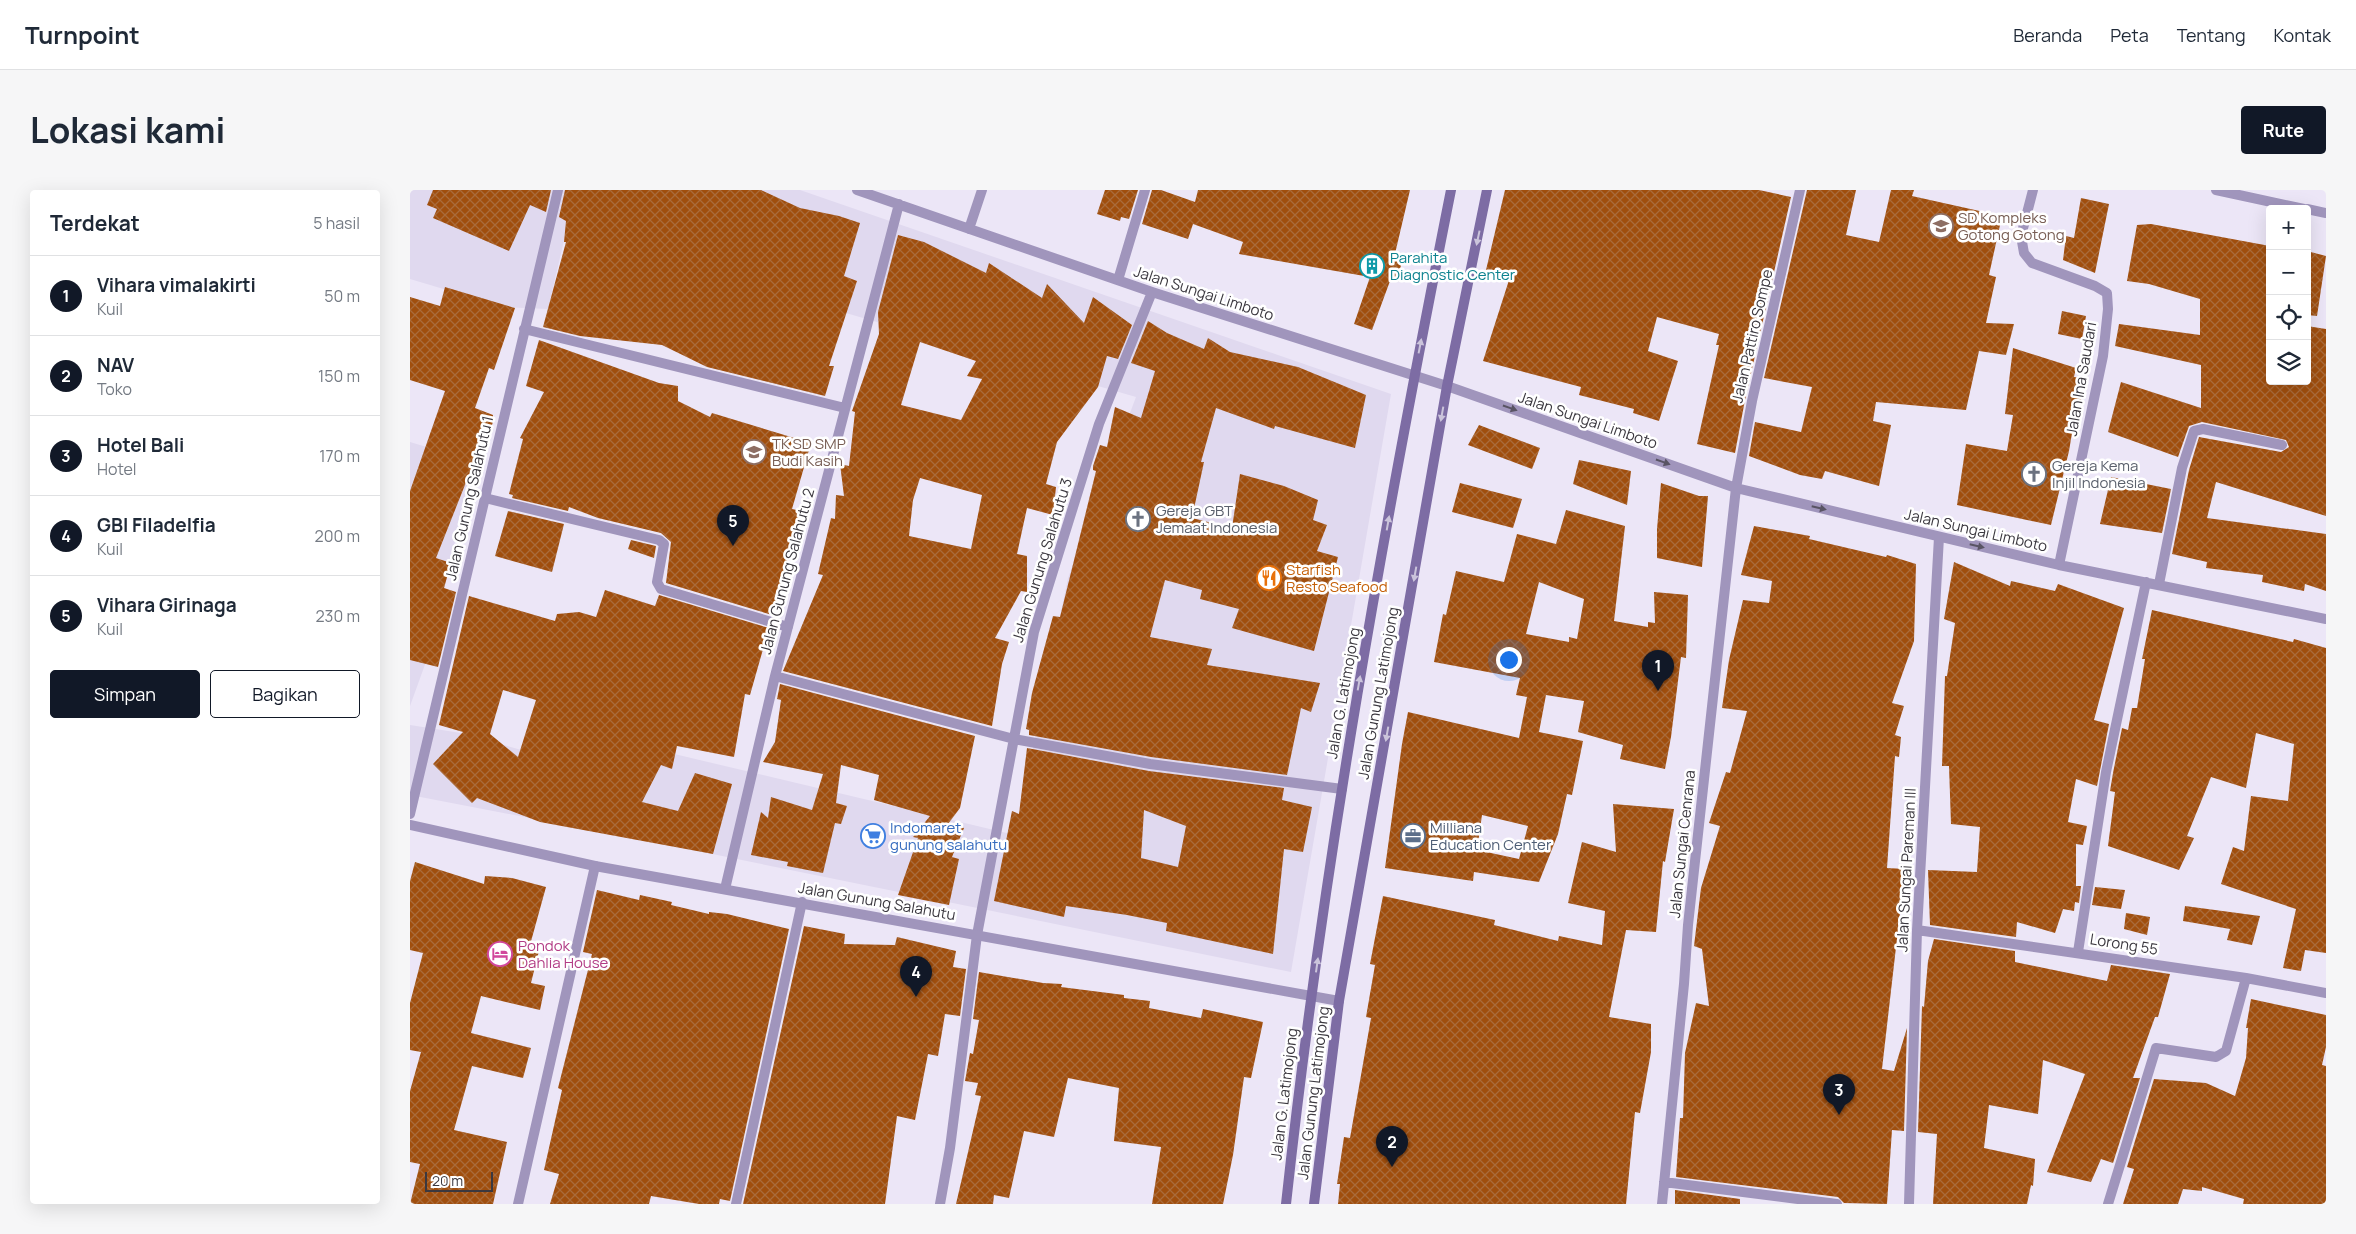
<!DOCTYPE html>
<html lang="id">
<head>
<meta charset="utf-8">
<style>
	:root { --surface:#fff; --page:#f6f6f7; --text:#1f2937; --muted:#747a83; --line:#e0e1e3; --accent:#111827 }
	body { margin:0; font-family:Manrope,sans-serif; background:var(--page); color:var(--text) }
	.controls { position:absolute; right:15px; top:15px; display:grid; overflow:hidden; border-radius:5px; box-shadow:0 5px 20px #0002 }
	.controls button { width:45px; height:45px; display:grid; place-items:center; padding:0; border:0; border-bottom:1px solid var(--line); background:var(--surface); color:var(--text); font:25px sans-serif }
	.scale { position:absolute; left:15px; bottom:12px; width:68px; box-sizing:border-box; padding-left:5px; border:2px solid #3b383f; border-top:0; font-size:14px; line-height:18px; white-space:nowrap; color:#3b383f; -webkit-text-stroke:4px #fff; paint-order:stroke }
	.you { position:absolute; left:1098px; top:469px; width:18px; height:18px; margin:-12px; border:4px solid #fff; border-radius:50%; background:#1a73e8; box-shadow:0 0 0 8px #1a73e833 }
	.badge { display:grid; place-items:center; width:32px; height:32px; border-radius:50%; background:var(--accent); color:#fff; font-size:16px; font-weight:700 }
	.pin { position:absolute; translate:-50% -41px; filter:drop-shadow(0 1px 2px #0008) }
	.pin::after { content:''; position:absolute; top:26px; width:18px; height:15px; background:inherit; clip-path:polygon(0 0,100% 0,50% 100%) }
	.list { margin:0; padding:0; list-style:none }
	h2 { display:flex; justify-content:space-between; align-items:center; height:65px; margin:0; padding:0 20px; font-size:21px }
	h2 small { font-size:16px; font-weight:400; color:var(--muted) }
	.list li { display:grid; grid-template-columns:32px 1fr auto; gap:15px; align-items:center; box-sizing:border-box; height:80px; padding:0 20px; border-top:1px solid var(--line) }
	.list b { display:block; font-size:19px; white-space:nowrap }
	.list p { margin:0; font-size:16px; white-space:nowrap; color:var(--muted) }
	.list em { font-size:16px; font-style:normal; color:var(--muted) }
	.actions { display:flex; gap:10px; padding:15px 20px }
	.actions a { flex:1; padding:11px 0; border:1px solid var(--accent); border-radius:5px; text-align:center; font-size:18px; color:var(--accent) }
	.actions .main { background:var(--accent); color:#fff }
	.icon { flex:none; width:28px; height:28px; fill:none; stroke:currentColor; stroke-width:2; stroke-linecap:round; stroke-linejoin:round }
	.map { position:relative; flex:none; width:1916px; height:1014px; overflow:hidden; border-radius:5px }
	header { display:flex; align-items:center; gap:30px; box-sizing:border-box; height:70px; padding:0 25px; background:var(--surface); border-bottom:1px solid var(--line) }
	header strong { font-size:24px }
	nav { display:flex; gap:28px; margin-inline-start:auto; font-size:18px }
	.intro { display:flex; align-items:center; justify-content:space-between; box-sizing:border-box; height:120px; padding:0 30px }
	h1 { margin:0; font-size:35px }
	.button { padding:12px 22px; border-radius:5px; background:var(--accent); color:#fff; font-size:18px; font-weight:700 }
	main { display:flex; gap:30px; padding:0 30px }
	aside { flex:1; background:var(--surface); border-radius:5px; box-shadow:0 5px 20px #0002 }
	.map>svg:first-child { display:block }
	.built { fill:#e0d9ef }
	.building { fill:url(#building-cross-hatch); fill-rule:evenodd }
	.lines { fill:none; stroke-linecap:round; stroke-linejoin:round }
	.minor { stroke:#a095bc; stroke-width:10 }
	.tertiary { stroke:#a095bc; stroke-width:10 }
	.secondary { stroke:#7d6ca4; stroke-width:10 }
	.oneway { fill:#cbc4db }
	.oneway2 { fill:#595464 }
	.labels { text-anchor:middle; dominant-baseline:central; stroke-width:5; stroke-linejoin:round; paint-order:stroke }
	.education-label { font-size:15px; fill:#785e54; stroke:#fff; text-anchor:start }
	.culture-label { font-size:15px; fill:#0d838f; stroke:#fff; text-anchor:start }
	.street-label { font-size:15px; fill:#3b383f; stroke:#fff }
	.worship-label { font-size:15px; fill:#5b616d; stroke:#fff; text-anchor:start }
	.food-label { font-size:15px; fill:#c56008; stroke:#fff; text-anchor:start }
	.shop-label { font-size:15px; fill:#366cbe; stroke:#fff; text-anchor:start }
	.service-label { font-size:15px; fill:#4e5e75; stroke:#fff; text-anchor:start }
	.hotel-label { font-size:15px; fill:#b23c85; stroke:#fff; text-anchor:start }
</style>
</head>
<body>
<header>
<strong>Turnpoint</strong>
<nav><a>Beranda</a><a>Peta</a><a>Tentang</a><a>Kontak</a></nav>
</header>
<div class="intro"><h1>Lokasi kami</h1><a class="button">Rute</a></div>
<main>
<aside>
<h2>Terdekat<small>5 hasil</small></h2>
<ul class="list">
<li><span class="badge">1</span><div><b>Vihara vimalakirti</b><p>Kuil</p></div><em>50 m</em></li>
<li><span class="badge">2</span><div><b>NAV</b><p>Toko</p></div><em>150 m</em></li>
<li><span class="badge">3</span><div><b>Hotel Bali</b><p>Hotel</p></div><em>170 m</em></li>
<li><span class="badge">4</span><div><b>GBI Filadelfia</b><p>Kuil</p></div><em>200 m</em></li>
<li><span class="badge">5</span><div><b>Vihara Girinaga</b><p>Kuil</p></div><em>230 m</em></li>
</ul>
<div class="actions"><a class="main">Simpan</a><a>Bagikan</a></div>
</aside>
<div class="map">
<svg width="1916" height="1014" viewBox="0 0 1916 1014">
	<defs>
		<pattern id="building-cross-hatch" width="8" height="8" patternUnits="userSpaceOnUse" patternTransform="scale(1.25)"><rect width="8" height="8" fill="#a04e0d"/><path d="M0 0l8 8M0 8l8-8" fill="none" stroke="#a96b3b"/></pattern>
	</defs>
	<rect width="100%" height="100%" fill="#ece6f7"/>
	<!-- built -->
	<path class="built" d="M0 0H390L981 204 881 782 209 645 0 605V535L51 543 197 584 256 562 605 645 658 388 726 207 156 42 138 119 94 117 0 89Z
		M0 252 63 271 21 458 0 516Z"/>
	<!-- building -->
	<path class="building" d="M23 0H141L136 22 120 15 99 61 23 28 27 19 17 15Z
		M155 0H351L390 18 429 26 450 33 434 86 447 91 419 176H424L415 206 297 177 252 155 170 146 133 137 156 52H154L156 31 149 27Z
		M695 0H728L719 29 711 27 710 31 687 24Z
		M742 0H751L785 12 788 0H1000L984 68 992 69 988 92 980 91 962 140 944 134 960 87 829 64 833 52 783 34 778 49 732 34Z
		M1095 0H1349L1381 7 1335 210 1325 263 1287 254 1309 155H1306L1309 144 1247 127 1238 161 1268 171 1249 231 1223 223 1224 219 1169 205 1171 197 1073 171 1100 87 1076 80Z
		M1397 0H1446L1436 45 1469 52 1481 0H1504L1502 6 1592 26 1579 85 1586 87 1576 133 1604 134 1596 165 1569 161 1556 220 1466 212 1463 231 1481 235 1469 296 1415 281 1412 289 1390 285 1339 266 1345 232 1391 242 1402 197 1354 188Z
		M1671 8 1699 14 1685 83 1653 70 1656 46 1664 48Z
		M1741 34 1860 56V191H1897V136L1916 139V326L1806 292 1797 328 1916 344V401L1895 394 1894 401 1852 392 1853 385 1796 378 1797 372 1762 364 1779 280 1789 247 1871 262 1879 257 1876 250 1792 232 1779 236 1768 267 1698 242 1711 192 1791 218V175L1705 156 1709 134 1790 145V109L1739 94 1717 91 1727 35Z
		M488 45 514 52 576 83 579 73 632 108 637 94 674 133 683 107 722 135 708 169 697 166 688 197 647 252 636 294 646 297 643 325 617 318 607 364 617 366V402L611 401 585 448 599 452 592 474 582 536 373 481 413 385 408 384 421 328 425 329 426 305 434 306 430 274 439 276 445 222 442 221 469 144 468 122ZM510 152 566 171 557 186 572 189 551 230 491 215ZM510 288 572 305 561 359 499 346 503 310Z
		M1897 61 1916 66 1907 126 1897 125Z
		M35 97 105 118 84 180 79 178 65 218 83 225V232L74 258 70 257 26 368 41 373 34 398 46 402 28 477 0 470V301L35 201 0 190V107L30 116Z
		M1652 121 1676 126 1672 149 1648 144Z
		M738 131 757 143 794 159 798 148 820 162 888 177 956 205 945 258 865 236 864 239 806 218 791 272H794L782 328 822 338 830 284 874 296 908 310 903 330 917 335 907 361 928 367 904 461 822 438 829 419 790 409 792 400 755 390 740 447 802 459 797 475 910 493 901 522 891 518 877 585 741 567 619 545V540L616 539 622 503 643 426 650 427 686 281 683 280V276L690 255 697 257 705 217 731 228 745 181 721 173Z
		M129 150 249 193 268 196V211L300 227 302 223 401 253 382 319 391 321 362 425 256 393 261 352 251 343 188 328 159 317 158 321 102 308 103 305 99 304 113 249 110 248 134 202 116 196Z
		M1603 158 1666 178 1664 187 1676 189 1666 231H1664L1659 261 1641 335 1547 315 1556 254 1597 261 1603 225 1595 224Z
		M1069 235 1130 258 1122 279 1058 255Z
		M1169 270 1221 281 1217 315 1163 294Z
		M1701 287 1761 299 1752 343 1690 334Z
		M1050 293 1112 309 1103 338 1042 322Z
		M1251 293 1289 306H1298L1292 377 1247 368V339Z
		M1156 320 1215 336 1204 431 1238 437V432L1245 433 1244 402 1278 405 1276 468 1271 467 1261 547 1255 579 1210 569 1213 555 1168 542 1174 511 1136 505 1129 542 1173 551 1162 605 1157 604 1148 644 1129 692 1064 682 1063 691 975 678 992 554 998 522 1109 548 1117 507 1106 505 1110 488 1024 472 1033 424 1036 425 1046 381 1094 392 1107 344 1146 354ZM1129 392 1174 409 1167 449 1159 447V452L1116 444ZM1072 625 1118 636 1109 669 1067 660Z
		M98 321 154 334 142 382 85 366Z
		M1344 336 1400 346 1399 349 1476 367 1477 365 1506 374 1504 451 1482 513 1494 516 1485 545 1491 547 1489 567 1485 566 1477 678 1495 679 1472 879 1484 881 1497 838 1494 941 1482 940 1477 1014 1434 1013 1428 1007 1266 987 1270 928H1273L1275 863 1286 813 1299 816 1292 759 1284 756 1291 698 1310 636 1299 633 1316 582 1320 583 1337 521 1312 518 1319 470 1333 410 1359 413 1362 391 1331 385Z
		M221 350 246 356 244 368 218 359Z
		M1544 372 1600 396 1601 391 1645 401 1648 394 1714 418 1684 530 1699 534 1687 596 1666 589 1658 632 1677 636 1673 655 1666 654V696H1671L1669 713 1665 712 1664 721 1653 719 1645 743 1607 732 1606 747 1520 735 1518 680 1567 682 1570 637 1541 634 1539 576H1532L1535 486H1537L1545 433 1534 429Z
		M195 400 245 416 249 405 359 438 340 505 335 504 324 567 267 556 262 579 251 575 232 612 268 621 285 583 322 594 303 664 130 632 67 608 62 613 23 574 53 542 29 535 59 406 145 431 147 424 169 422 186 427ZM93 500 126 510 108 567 80 544Z
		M1742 420 1883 452 1884 449 1916 458V763L1895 760 1891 781 1873 778 1886 719 1811 694 1823 657 1834 661 1841 606 1878 611 1884 554 1846 543 1836 598 1801 587 1777 646 1784 648 1769 680 1698 656 1705 602 1700 601 1703 583 1712 538 1718 540 1722 518H1727L1735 469H1732Z
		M370 494 565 546 550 618 538 634 554 638 542 667 549 669 539 715 488 705 508 648 503 647 520 626 464 610 469 585 431 575 426 613 437 616 431 634 425 633 413 683 377 676 378 672 341 665 351 622 358 628 361 607 402 620 413 584 353 572 365 552 371 510 367 509Z
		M617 558 739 581 874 598 872 610 902 617 893 662 874 659 863 764 756 741 757 733 717 725 656 716 654 727 584 711 602 621 609 624ZM734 620 776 636 768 677 731 668Z
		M1203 614 1264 619 1255 672 1253 671 1246 742 1216 740 1199 827 1241 834V862L1230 923 1225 922 1216 1014H928L930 994H927L934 947 940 948 961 828 956 827 965 775 960 774 973 706 1085 730 1084 735 1148 751 1149 746 1192 755 1195 721 1158 713 1172 652 1206 662Z
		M5 672 74 694 75 686 102 688 136 697 120 755 130 757 121 793 135 796 130 820 71 806 61 843 121 858 113 888 62 876 44 940 97 952 83 1014H0L10 974 0 972V901L11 862 0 860V813L13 763 0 760V691Z
		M1685 697 1715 700 1711 719 1682 715Z
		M187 700 229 710 230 705 262 712 261 715 299 724V722L317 724 379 739 320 1011 310 1009 309 1014H289L241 1006 239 1014H140L149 984 134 980 152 900 148 898 182 764 173 762Z
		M1775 716 1850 726 1842 755 1817 750 1820 739 1773 731Z
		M1716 723 1740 727 1737 745 1714 739Z
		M394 736 435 744 434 754 485 755 487 747 546 761 543 777 556 779 550 826 535 824 528 866 518 864 505 930 487 926 475 1014H333Z
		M1524 749 1605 761V772L1697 791 1701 775 1760 784 1748 827H1745L1723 888H1730L1703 973 1691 969 1681 992 1637 982 1675 884 1633 870 1628 924 1579 915 1574 958 1625 969 1623 996 1621 995 1617 1014H1523L1527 944 1508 942 1512 816 1514 817 1518 771Z
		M569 782 633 793 652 794 651 797 714 805V808L740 811 739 818 791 828 793 819 853 832 841 888 834 887 823 965 813 1014H742L751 957 704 951 709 898 658 888 644 947 614 941 599 1008 584 1005 583 1014H546L571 906 565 905 568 893 555 891 560 863 563 864 569 830 563 829Z
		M1841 809 1916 825V857L1912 875 1916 876V1014H1833L1834 1009 1792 997V1001L1773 999 1768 1014H1713L1724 979 1717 977 1744 889 1796 893 1825 906 1836 868 1838 838H1836Z
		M1265 1000 1330 1009V1014H1265Z"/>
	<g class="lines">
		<!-- minor -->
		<path class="minor" d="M447 0 742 102 1037 196 1326 298 1649 375 1916 429
			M1623 0 1611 46 1614 63 1622 73 1685 96 1697 103 1698 119 1693 166 1649 375
			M1806 0 1894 19
			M1897 19 1916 23
			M559 39 572 0
			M708 90 735 0
			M114 139 435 218
			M75 308 249 350 254 354 247 392 251 399 378 437
			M1749 394 1772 278 1784 241 1793 239 1872 255
			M365 486 604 549 740 574 932 599
			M0 624 148 0
			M315 699 365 486 489 14
			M1507 740 1836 788 1916 803
			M1668 762 1696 582 1736 392
			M1254 992 1427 1014
			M108 1014 185 676
			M326 1014 392 712
			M530 1014 540 958 567 745 624 442 689 234 742 102
			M1252 1014 1274 794 1278 735 1326 298 1342 211 1390 0
			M1499 1014 1507 740 1529 347
			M1698 1014 1746 858 1806 867 1816 861 1836 788"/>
		<!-- tertiary -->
		<path class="tertiary" d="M0 635 185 676 929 811"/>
		<!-- secondary -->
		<path class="secondary" d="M876 1014C913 673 974 336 1041 0
			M904 1014 929 811 1037 196 1077 0"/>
	</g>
	<!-- one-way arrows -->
	<defs><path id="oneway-solid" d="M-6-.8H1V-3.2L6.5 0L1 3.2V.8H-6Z" transform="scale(1.25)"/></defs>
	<g class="oneway">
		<use href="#oneway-solid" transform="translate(1068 48) rotate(102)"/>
		<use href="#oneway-solid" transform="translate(1010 156) rotate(-79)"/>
		<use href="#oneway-solid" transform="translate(1032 224) rotate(100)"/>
		<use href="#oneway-solid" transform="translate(978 333) rotate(-80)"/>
		<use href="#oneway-solid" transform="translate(1005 384) rotate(100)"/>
		<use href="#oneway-solid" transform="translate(949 493) rotate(-80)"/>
		<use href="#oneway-solid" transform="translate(977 544) rotate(100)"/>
		<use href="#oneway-solid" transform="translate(907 775) rotate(-82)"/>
	</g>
	<g class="oneway2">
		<use href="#oneway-solid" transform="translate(1100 218) rotate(19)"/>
		<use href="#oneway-solid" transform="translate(1253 272) rotate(19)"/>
		<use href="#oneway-solid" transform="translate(1409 318) rotate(13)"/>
		<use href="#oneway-solid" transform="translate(1567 356) rotate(13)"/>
	</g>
	<!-- icons -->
	<defs>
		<symbol id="school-ring" viewBox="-11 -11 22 22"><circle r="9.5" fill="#fff" stroke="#8d6e63" stroke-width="1.5"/><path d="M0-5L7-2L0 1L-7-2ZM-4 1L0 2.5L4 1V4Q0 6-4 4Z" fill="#8d6e63"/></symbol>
		<symbol id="building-ring" viewBox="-11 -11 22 22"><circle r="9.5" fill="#fff" stroke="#0f9aa8" stroke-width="1.5"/><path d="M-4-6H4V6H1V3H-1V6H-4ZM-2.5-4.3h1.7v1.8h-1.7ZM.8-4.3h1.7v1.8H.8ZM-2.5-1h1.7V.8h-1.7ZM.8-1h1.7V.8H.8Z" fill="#0f9aa8"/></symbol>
		<symbol id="church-ring" viewBox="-11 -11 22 22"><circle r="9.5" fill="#fff" stroke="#6b7280" stroke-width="1.5"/><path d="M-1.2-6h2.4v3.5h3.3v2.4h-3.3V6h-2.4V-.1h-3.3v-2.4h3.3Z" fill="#6b7280"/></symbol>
		<symbol id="restaurant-ring" viewBox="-11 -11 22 22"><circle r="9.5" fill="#fff" stroke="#e8710a" stroke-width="1.5"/><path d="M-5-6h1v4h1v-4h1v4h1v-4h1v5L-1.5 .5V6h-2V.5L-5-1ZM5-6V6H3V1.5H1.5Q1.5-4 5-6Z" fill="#e8710a"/></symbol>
		<symbol id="supermarket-ring" viewBox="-11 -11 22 22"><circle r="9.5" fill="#fff" stroke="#3f7fe0" stroke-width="1.5"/><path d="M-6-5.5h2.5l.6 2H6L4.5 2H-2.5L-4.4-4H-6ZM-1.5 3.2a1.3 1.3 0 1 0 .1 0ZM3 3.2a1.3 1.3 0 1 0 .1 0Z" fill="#3f7fe0"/></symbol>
		<symbol id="office-ring" viewBox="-11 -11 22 22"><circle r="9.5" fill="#fff" stroke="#5c6f8a" stroke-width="1.5"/><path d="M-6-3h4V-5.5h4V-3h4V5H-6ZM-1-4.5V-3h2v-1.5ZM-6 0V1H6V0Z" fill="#5c6f8a"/></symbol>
		<symbol id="hotel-ring" viewBox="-11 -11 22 22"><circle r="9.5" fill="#fff" stroke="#d1479c" stroke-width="1.5"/><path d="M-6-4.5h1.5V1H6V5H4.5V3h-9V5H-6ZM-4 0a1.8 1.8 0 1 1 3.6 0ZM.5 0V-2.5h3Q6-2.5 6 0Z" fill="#d1479c"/></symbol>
	</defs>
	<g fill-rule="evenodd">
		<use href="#school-ring" x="1517" y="22" width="28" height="28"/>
		<use href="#building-ring" x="948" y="62" width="28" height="28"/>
		<use href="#school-ring" x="330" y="248" width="28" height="28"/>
		<use href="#church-ring" x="1610" y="270" width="28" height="28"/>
		<use href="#church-ring" x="714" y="315" width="28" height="28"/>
		<use href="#restaurant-ring" x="845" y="374" width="28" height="28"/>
		<use href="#supermarket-ring" x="449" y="632" width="28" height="28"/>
		<use href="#office-ring" x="989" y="632" width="28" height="28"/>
		<use href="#hotel-ring" x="76" y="750" width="28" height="28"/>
	</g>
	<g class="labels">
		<!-- education labels -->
		<g class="education-label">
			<text x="1548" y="27">SD Kompleks<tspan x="1548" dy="17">Gotong Gotong</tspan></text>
			<text x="362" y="253">TK SD SMP<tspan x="362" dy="17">Budi Kasih</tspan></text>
		</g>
		<!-- culture labels -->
		<g class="culture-label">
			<text x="980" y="67">Parahita<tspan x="980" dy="17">Diagnostic Center</tspan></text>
		</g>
		<!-- street labels -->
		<g class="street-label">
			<text transform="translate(794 103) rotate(18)">Jalan Sungai Limboto</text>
			<text transform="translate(1342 146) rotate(-77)">Jalan Pattiro Sompe</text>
			<text transform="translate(1671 189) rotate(-80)">Jalan Ina Saudari</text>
			<text transform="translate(1178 230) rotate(19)">Jalan Sungai Limboto</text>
			<text transform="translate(59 308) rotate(-77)">Jalan Gunung Salahutu 1</text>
			<text transform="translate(1566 340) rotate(13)">Jalan Sungai Limboto</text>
			<text transform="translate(632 370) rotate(-73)">Jalan Gunung Salahutu 3</text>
			<text transform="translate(377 381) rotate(-75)">Jalan Gunung Salahutu 2</text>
			<text transform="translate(933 503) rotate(-80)">Jalan G. Latimojong</text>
			<text transform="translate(968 503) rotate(-80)">Jalan Gunung Latimojong</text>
			<text transform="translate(1272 654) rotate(-84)">Jalan Sungai Cenrana</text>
			<text transform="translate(1496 680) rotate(-87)">Jalan Sungai Pareman III</text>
			<text transform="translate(467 711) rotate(10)">Jalan Gunung Salahutu</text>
			<text transform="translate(1714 754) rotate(9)">Lorong 55</text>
			<text transform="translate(903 903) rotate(-83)">Jalan Gunung Latimojong</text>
			<text transform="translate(874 904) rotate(-83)">Jalan G. Latimojong</text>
		</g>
		<!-- worship labels -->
		<g class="worship-label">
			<text x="1642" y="275">Gereja Kema<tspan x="1642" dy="17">Injil Indonesia</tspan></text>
			<text x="746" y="320">Gereja GBT<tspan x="746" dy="17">Jemaat Indonesia</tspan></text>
		</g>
		<!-- food labels -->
		<g class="food-label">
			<text x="876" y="379">Starfish<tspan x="876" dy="17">Resto Seafood</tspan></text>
		</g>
		<!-- shop labels -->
		<g class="shop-label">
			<text x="480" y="637">Indomaret<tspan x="480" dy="17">gunung salahutu</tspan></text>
		</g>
		<!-- service labels -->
		<g class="service-label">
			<text x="1020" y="637">Milliana<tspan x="1020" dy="17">Education Center</tspan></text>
		</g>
		<!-- hotel labels -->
		<g class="hotel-label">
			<text x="108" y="755">Pondok<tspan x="108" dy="17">Dahlia House</tspan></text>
		</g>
	</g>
</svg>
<div class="controls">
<button>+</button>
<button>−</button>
<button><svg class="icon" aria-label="locate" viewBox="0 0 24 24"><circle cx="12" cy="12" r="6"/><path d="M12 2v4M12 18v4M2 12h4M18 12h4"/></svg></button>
<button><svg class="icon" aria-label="layers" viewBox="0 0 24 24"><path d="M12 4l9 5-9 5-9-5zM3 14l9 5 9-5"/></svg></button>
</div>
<div class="scale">20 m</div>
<div class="you"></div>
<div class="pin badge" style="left:1248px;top:501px">1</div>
<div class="pin badge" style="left:982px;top:977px">2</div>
<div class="pin badge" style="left:1429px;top:925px">3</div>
<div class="pin badge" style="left:506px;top:807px">4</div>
<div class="pin badge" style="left:323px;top:356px">5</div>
</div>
</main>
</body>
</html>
